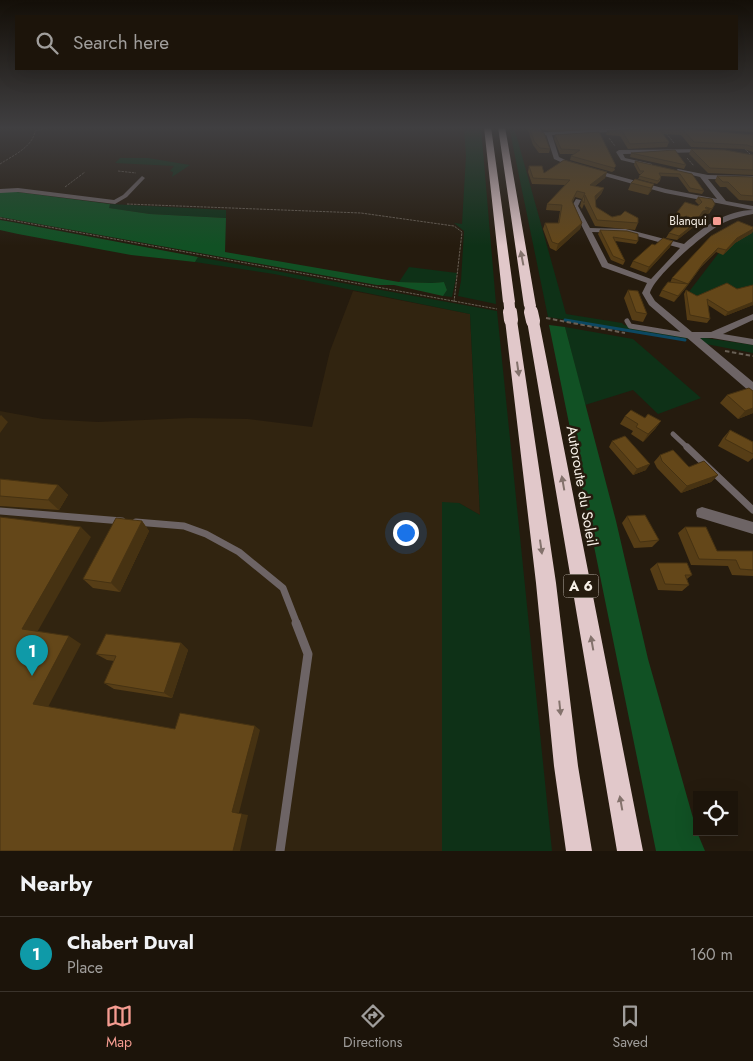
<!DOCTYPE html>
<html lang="en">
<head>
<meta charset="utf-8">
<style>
	:root { --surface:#1c140a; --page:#251d13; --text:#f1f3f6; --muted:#a09e9c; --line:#3a332b; --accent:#f59c91 }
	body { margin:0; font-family:Jost,sans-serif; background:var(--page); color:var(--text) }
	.controls { position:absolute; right:15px; bottom:15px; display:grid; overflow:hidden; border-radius:0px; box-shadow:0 5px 20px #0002 }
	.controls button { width:45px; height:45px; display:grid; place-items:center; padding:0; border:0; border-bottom:1px solid var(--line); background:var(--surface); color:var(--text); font:25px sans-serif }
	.you { position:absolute; left:405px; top:532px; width:18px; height:18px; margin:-12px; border:4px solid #fff; border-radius:50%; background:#1a73e8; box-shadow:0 0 0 8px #1a73e833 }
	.badge { display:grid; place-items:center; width:32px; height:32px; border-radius:50%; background:var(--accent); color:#fff; font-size:16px; font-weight:700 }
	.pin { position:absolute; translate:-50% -41px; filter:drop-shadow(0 1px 2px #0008) }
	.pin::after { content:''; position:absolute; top:26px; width:18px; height:15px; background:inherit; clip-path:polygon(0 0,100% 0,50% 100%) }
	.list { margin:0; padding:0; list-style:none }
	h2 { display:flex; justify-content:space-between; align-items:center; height:65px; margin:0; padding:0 20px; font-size:21px }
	h2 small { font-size:16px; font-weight:400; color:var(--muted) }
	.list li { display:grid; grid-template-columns:32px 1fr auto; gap:15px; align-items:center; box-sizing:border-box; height:75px; padding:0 20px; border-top:1px solid var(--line) }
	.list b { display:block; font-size:19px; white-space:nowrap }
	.list p { margin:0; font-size:16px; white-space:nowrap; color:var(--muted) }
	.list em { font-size:16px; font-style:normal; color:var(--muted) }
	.icon { flex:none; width:28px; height:28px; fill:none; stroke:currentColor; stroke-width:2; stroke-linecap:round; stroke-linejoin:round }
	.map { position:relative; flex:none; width:753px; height:851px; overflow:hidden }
	.search { position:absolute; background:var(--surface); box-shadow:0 5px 20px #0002; left:15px; right:15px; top:15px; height:55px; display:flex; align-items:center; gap:12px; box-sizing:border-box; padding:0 18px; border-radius:0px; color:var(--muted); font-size:19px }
	.sheet { height:140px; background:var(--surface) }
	nav { display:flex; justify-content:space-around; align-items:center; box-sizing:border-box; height:70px; border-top:1px solid var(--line); background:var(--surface); font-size:14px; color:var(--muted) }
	nav a { display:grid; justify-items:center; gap:2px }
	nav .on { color:var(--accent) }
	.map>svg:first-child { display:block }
	.built { fill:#312410 }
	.green { fill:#0e3117 }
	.forest { fill:#115124 }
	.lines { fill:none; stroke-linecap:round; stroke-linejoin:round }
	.stream { stroke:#0c4862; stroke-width:3 }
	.path-far1 { stroke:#685f54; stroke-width:1; stroke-dasharray:2.5 1; stroke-linecap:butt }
	.path { stroke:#685f54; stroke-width:2; stroke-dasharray:4.5 2.5; stroke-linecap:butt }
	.service-far3 { stroke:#6d6465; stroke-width:3 }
	.service-far2 { stroke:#6d6465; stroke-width:5 }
	.service-far1 { stroke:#6d6465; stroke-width:7 }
	.service { stroke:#6d6465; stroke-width:9 }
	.minor { fill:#6d6465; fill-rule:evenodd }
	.motorway { fill:#e1c8ca; fill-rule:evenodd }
	.motorway-bridge-far1 { stroke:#e1c8ca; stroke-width:11 }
	.motorway-bridge { stroke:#e1c8ca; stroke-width:14 }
	.wall { fill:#563d16 }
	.shaded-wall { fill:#463212 }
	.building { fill:#644719; stroke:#463212 }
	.oneway { fill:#83726c }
	.poi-dot { fill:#f59c91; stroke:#251b0e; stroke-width:2 }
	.labels { text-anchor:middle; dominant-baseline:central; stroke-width:5; stroke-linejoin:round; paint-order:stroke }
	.far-poi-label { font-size:12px; fill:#f7f0e7; stroke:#251b0e; text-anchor:end }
	.shield { fill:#251b0e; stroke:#b8b0a6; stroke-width:1 }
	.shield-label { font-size:14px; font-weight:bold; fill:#f7f0e7 }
	.street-label { font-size:15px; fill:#f7f0e7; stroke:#251b0e }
</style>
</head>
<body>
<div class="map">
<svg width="753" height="851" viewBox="0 0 753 851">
	<rect width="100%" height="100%" fill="#251b0e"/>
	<!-- built -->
	<path class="built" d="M353 291 470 314 480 515 459 503H442V851H0V411L43 419 98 422 190 418 248 419 312 427 330 351Z"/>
	<!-- green -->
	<path class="green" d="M464 127H481L496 304 458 296 461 281 464 231 454 223 462 224 466 156Z
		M509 127H514L566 314 622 323 624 325 685 336 689 339 548 317Z
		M120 158H148L190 165 172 177 173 172 170 171 174 166 115 163Z
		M110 204 226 210V218L150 214 108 208Z
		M753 229V285L704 302 688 293 724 246Z
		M198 257 497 311 552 851H442V502L459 503 480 515 470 314 274 274 195 262Z
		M409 267 457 273 452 297 443 296 447 290 444 282 432 283 399 282Z
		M565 327 633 339 701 398 658 414 633 390 585 405Z
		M699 337 753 345V353L706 344Z"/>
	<!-- forest -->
	<path class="forest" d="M0 192H17L110 204 109 208 150 214 226 218 225 252 399 282 432 283 444 282 447 290 443 296 394 285H377L0 217Z
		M0 220 12 222 198 257 195 262 131 255 18 234 0 230Z
		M549 325 565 327 616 521 648 659 697 832 705 851H656Z"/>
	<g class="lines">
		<!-- stream -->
		<path class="stream" d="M565 320 685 340"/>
		<!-- path-far1 -->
		<path class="path-far1" d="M666 133 674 143
			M609 138 615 146
			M744 148 750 154
			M687 158 694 166
			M0 164C12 156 33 147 35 131L49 127
			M118 171 136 173
			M65 187 85 172
			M127 204 361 213 454 226 462 232 454 302
			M0 218 497 309"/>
		<!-- path -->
		<path class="path" d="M546 318 625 333
			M725 351 753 356"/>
		<!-- service-far3 -->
		<path class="service-far3" d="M538 127 540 133 549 134"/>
		<!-- service-far2 -->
		<path class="service-far2" d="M627 321 630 326 690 336
			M673 434 688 448"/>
		<!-- service-far1 -->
		<path class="service-far1" d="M687 447 753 510
			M0 511 122 521
			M136 522 184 526 206 534 239 552 283 588 297 624"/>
		<!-- service -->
		<path class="service" d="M280 851 308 654 296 623"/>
		<!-- minor -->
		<path class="minor" d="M643 127 645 130 552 135 559 157 576 165 577 166 574 168 554 159 546 134 549 132Z
			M706 149 709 151 708 152 623 154 625 158 652 164V166L650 167 621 160 616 152 619 150Z
			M592 169 666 189 717 199 700 177 675 171 678 169 708 175 753 176V180L708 179 726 201 753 206V210L665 193 590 172V170Z
			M142 176 145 178 127 197 115 204 18 192 0 193V189L18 188 114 200 123 195Z
			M576 199 581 200 578 206 590 228 626 229 684 244C703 227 727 210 753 210V214C743 216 733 218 723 223 707 231 654 276 650 293L655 301 692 332H711L753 314V320L723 334 753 339V345L712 338H700L753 382V392L749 391 649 305 642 293 647 283 602 267 572 206ZM592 232 626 233 680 248 651 279 608 263Z
			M702 507 753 522V534L697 517 696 513 697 509Z"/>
		<!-- motorway -->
		<path class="motorway" d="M484 127H491L515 302 509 306 503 302Z
			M498 127H505L536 306 530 310 524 306Z
			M511 316 517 320 556 583 578 766 592 851H566L554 766 536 583 505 320Z
			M533 317 539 321 643 851H617L527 321Z"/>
		<!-- motorway-bridge-far1 -->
		<path class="motorway-bridge-far1" d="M509 302 510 313
			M530 306 531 313"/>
		<!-- motorway-bridge -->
		<path class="motorway-bridge" d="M510 312 511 320
			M531 312 533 321"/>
	</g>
	<!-- wall -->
	<path class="wall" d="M527 127H537L538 130 550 149 549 153H539L533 145Z
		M542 127H630L552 132 543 130Z
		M664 127 753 135V152L744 149 691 147 681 135 663 134 669 142 667 147 628 149 620 136 606 135 607 131Z
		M679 127H753V132Z
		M599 132 615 170 612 172 570 160 571 156 574 154H560L554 139 555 135Z
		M691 149 753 155V175L708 173 689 154Z
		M631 153 686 165 684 169 630 157Z
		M635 161 692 174 704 191 702 194 689 192 678 177 661 176V177L660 181 657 184 638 179 641 174H639L634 165Z
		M529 166 544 173 607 172 605 178 595 186 604 188 601 194 596 200V207L612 217 638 223 635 230 595 226 584 204 582 209 580 206 582 199 575 197 573 202 582 223 580 229 556 251 550 248 543 229 545 223H558L560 211 546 210 547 204 565 185 532 184 528 172Z
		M717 176 753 177V201L739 200 726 187H720L715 181Z
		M631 183 654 184 651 191 648 195 628 190Z
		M698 197 713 208 709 214 708 213 701 216 691 229 677 240 666 238 669 233 682 221 669 225 671 220 698 206 699 205 695 201Z
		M753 227V231L752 233 735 243 723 255 716 252 701 267 685 289 674 302 659 296 662 290 670 283 672 278 711 236Z
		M600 230 638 241 636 244 615 241 625 261 623 265 611 260 598 234Z
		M655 245 670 247 646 273 630 267 633 261Z
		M753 285V305L725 316 708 305 710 319 707 323 687 320 684 294 686 290 697 296 737 289Z
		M628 290 647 314 643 322 632 320 624 298Z
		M753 391V413L738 419 720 403 727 395Z
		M625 416 645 418 661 421 655 429 643 442 631 434 633 431 620 424Z
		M730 430 753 442V458L748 462 718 446 723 438Z
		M612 441 646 470 633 475 609 447Z
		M660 455 689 467 718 475 711 482 681 493 657 468 654 462Z
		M0 479 58 485 68 495 59 510 0 506Z
		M627 516 659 540 652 547 634 548 622 523Z
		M142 521 149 531 120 592 93 588 83 579Z
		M685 527 717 551H753V576L732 575 728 566 691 565 678 533Z
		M657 563 692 575 687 579 689 585 682 591 658 590 650 569Z
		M181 643 188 650 172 698 114 689 104 683 114 661 107 660 96 654Z"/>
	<!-- shaded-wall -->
	<path class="shaded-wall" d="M607 172 605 178 588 191 590 185Z
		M654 184 651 191 648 195 651 188Z
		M604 188 601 194 593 202 595 196Z
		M710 209 708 214 701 216 691 229 677 240 679 236 703 211Z
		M687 216 685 220 669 225 671 220Z
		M582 223 580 229 556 251 558 244Z
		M753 229 752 233 735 243 723 255 726 250 737 238Z
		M673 241 670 247 646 273 649 267Z
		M718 248 716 252 701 267 685 289 704 262Z
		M688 284 684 290 674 302 678 296Z
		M753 302V305L725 316 728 312Z
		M753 408V413L738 419 745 411Z
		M1 415 8 422 0 433V416Z
		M661 421 655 429 643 442 648 434Z
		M650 464 646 470 633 475 637 469Z
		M718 475 711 482 681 493 687 486Z
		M58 485 68 495 59 510 48 500Z
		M142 521 149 531 120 592 111 583Z
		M81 527 91 537 35 636 22 629Z
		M69 636 81 644 47 709 33 704Z
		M181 643 188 650 172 698 164 693Z
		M255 726 260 730 239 813 232 812Z
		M242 814 248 815 240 851H233Z"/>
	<!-- building -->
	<path class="building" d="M529 127H537L538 130 544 133 550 149 540 148 534 141Z
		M664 127 753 135V147L747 145 694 142 683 130H660L669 142 630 144 622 131H607Z
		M599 132 616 166 614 168 571 156 580 150 561 149 555 135Z
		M691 149 725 150 753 155V170L710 168Z
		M675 150 686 165 631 153Z
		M564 160 607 172 590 185 604 188 595 196 596 207 612 217 621 215 625 211 638 218V223L597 220 585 195 584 203 582 200 585 193 577 191 572 201 582 223 558 244 552 242 545 223H559L562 205 547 204 570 180 533 178 529 166H542L544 173Z
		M635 161 692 174 704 191 690 188 680 174 659 173 661 177 658 181 639 176 644 171H640Z
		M717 176 753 177V196L741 195 728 182H723Z
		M635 179 654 184 651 188 631 183Z
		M698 197 712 199 715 204 712 209 706 207 705 208 710 209 703 211 694 224 679 236 669 233 687 216 671 220 685 202 698 206 702 202Z
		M738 221 753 227V229L737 238 726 250 718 248 704 262 688 284 672 278 711 236Z
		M600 230 627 231 638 234V241L613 237 625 261 613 256Z
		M663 238 673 241 649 267 633 261 652 244 655 245Z
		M668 282 688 284 678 296 662 290Z
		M727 283 737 289 753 285V302L728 312 707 299 710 319 690 315 686 290 697 296Z
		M628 290 638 291 647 314 636 312Z
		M749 388 753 391V408L745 411 727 395Z
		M631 410 645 418 648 414 661 421 648 434 636 427 638 424 625 416Z
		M730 430 753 442V454L725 439Z
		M625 436 650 464 637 469 612 441Z
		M673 450 689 467 704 461 718 475 687 486 662 461 660 455Z
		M0 479 58 485 48 500 0 496Z
		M645 515 659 540 640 542 627 516Z
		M0 517 81 527 22 629 69 636 33 704 175 729 180 713 255 726 232 812 242 814 233 851H0Z
		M116 518 142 521 111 583 83 579Z
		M685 527H706L717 551H753V570L740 569 736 560 699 559Z
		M657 563H687L692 575H685L689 585 665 584Z
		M106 634 181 643 164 693 104 683 116 656 96 654Z"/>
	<!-- one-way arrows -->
	<defs><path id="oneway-solid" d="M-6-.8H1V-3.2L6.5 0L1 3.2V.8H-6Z" transform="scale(1.25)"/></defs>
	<g class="oneway">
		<use href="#oneway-solid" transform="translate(522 258) rotate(-101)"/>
		<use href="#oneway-solid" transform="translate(518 369) rotate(82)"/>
		<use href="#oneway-solid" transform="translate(563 483) rotate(-100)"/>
		<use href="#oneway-solid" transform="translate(541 547) rotate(82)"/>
		<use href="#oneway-solid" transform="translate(592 643) rotate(-100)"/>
		<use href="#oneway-solid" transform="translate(560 708) rotate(84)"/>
		<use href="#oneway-solid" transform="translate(621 803) rotate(-100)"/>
	</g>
	<!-- sky -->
	<linearGradient id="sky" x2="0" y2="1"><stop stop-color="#140f08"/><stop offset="0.52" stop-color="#403f41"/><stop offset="1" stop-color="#403f41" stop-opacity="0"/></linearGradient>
	<rect width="753" height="246" fill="url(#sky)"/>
	<!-- markers -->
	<rect class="poi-dot" x="712" y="216" width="10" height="10" rx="2.5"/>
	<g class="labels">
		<!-- far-poi labels -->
		<g class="far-poi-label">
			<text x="707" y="221">Blanqui</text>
		</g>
		<!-- shield labels -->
		<rect class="shield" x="563.5" y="574.5" width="35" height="23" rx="4"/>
		<g class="shield-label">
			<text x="581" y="586">A 6</text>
		</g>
		<!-- street labels -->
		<g class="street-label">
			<text transform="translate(582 486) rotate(80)">Autoroute du Soleil</text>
		</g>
	</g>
</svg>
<div class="controls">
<button><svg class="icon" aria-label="locate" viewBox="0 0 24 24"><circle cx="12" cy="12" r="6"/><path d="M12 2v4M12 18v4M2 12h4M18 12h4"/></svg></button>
</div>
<div class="you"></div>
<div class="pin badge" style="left:32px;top:676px;background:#0f9aa8">1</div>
<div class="search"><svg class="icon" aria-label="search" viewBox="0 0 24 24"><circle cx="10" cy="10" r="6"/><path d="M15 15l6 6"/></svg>Search here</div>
</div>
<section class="sheet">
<h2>Nearby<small></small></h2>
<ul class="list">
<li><span class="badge" style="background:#0f9aa8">1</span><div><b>Chabert Duval</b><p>Place</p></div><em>160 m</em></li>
</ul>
</section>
<nav>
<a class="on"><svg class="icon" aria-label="map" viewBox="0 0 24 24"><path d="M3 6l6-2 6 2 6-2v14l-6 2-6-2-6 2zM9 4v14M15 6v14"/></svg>Map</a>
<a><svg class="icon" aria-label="directions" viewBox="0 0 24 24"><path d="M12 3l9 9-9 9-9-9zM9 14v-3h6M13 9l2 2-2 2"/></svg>Directions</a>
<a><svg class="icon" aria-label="saved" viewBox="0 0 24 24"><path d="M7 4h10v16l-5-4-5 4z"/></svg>Saved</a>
</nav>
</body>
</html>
